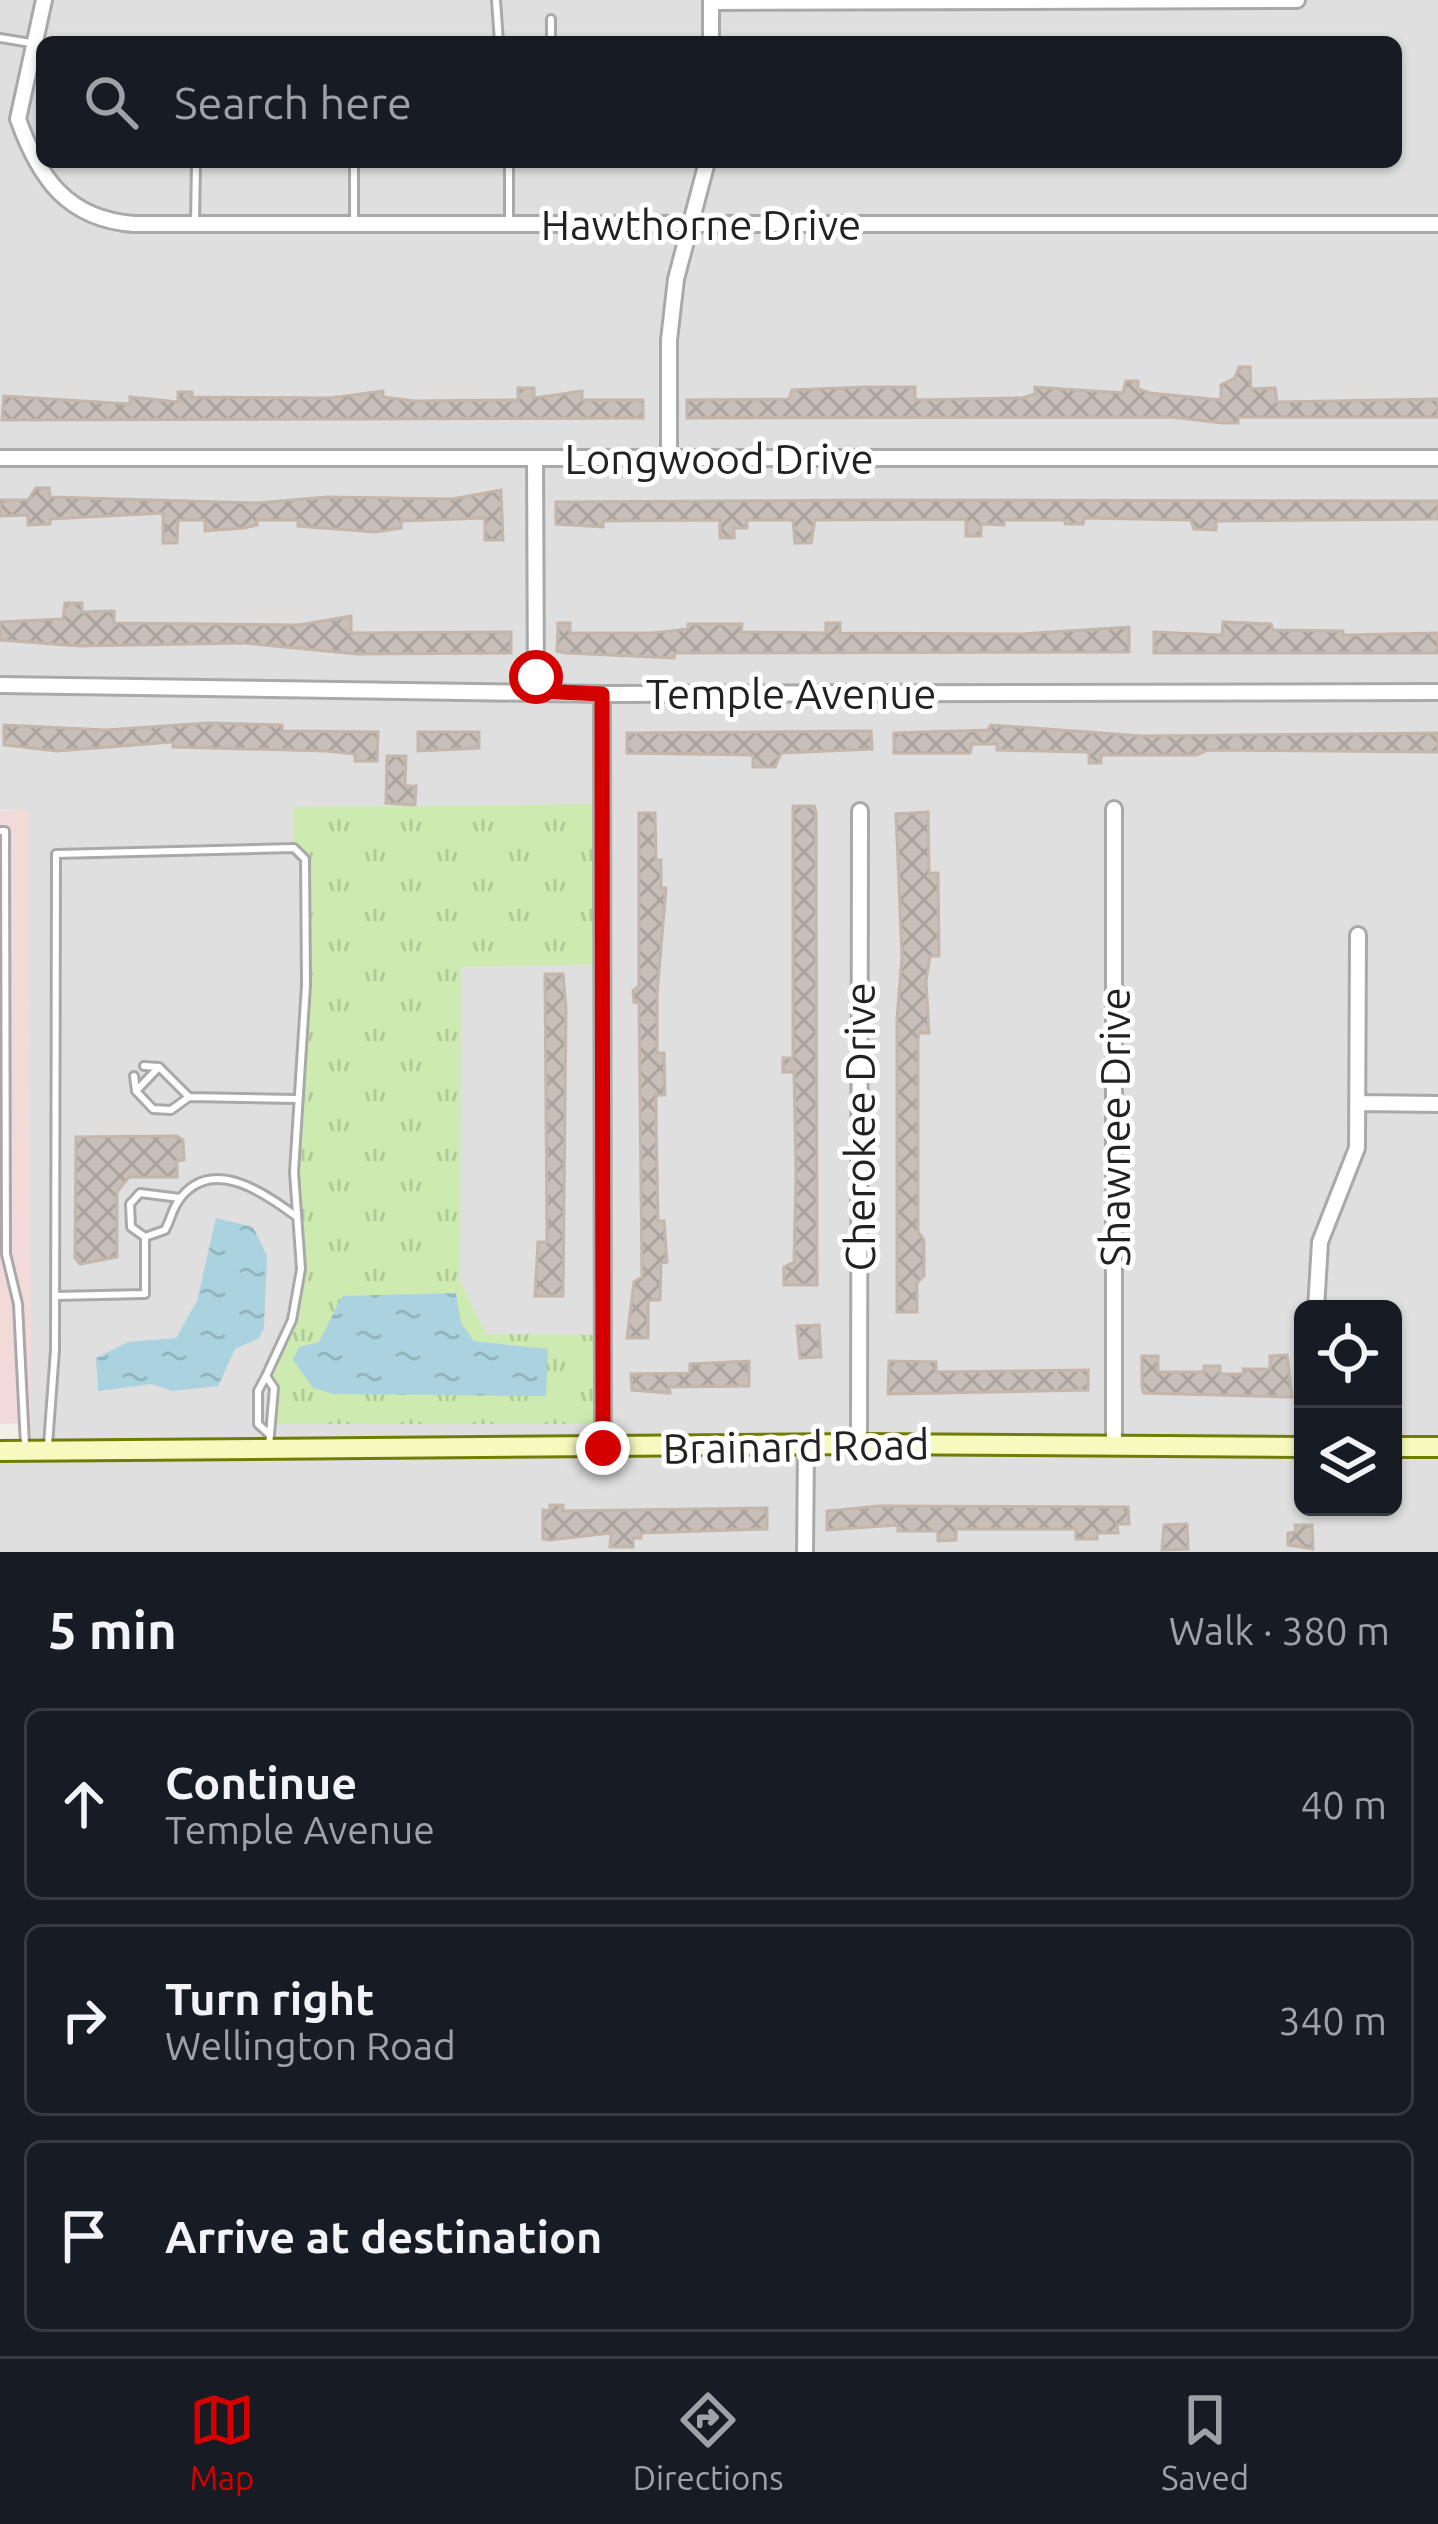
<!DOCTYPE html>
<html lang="en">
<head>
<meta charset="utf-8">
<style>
	:root { --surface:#171b24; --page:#242831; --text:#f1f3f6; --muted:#9ea1a6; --line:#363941; --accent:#d40000 }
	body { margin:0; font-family:Ubuntu,sans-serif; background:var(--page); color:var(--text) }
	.controls { position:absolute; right:36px; bottom:36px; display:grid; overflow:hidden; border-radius:18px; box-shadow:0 3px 9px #0004 }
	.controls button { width:108px; height:108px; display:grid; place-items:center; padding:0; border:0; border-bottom:3px solid var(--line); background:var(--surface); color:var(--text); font:60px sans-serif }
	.stop { position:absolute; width:36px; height:36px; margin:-27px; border:9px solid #d40000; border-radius:50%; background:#fff }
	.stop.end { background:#d40000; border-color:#fff; box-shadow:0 3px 12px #0008 }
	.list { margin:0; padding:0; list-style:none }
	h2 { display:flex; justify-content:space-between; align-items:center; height:156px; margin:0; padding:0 48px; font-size:51px }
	h2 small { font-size:39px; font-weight:400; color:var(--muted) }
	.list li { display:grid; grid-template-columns:78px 1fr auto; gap:36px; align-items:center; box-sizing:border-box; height:192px; margin:0 24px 24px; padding:0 24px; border:3px solid var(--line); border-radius:18px }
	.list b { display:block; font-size:45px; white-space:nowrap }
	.list p { margin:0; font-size:39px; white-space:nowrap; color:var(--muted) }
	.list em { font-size:39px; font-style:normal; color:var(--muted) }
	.icon { flex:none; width:66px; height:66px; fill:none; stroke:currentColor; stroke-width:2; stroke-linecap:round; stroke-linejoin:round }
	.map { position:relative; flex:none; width:1438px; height:1552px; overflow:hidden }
	.search { position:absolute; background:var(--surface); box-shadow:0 3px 9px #0004; left:36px; right:36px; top:36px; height:132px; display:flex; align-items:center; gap:30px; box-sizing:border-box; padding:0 42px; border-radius:18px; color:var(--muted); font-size:45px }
	.sheet { height:804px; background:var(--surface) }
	nav { display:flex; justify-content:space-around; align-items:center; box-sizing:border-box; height:168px; border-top:3px solid var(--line); background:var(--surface); font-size:33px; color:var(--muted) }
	nav a { display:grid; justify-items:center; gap:6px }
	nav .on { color:var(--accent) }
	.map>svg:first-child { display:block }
	.residential { fill:#e0dfdf; fill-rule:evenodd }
	.commercial { fill:#f2dad9 }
	.grass { fill:url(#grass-tufts); fill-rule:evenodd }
	.water { fill:url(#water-ripples) }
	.building { fill:url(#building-cross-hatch); stroke:#c4b6ab; stroke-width:3 }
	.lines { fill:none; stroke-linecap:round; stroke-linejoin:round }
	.service-casing { stroke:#a9a9a9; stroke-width:12 }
	.minor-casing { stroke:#a9a9a9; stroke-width:20 }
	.secondary-casing { stroke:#707d05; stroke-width:24 }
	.service { stroke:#fff; stroke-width:6 }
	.minor { stroke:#fff; stroke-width:14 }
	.secondary { stroke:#f7fabf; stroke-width:18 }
	.route { stroke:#d40000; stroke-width:15 }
	.labels { text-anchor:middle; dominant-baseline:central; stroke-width:10; stroke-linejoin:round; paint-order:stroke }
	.street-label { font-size:42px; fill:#222; stroke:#fff }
</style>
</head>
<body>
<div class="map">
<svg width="1438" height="1552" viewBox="0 0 1438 1552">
	<defs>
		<pattern id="grass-tufts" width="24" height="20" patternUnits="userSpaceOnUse" patternTransform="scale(3)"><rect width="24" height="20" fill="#cdebb0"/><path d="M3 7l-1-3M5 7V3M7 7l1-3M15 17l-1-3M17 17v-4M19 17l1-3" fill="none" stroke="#b0c997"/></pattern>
		<pattern id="water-ripples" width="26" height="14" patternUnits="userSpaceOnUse" patternTransform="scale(3)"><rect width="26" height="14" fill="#aad3df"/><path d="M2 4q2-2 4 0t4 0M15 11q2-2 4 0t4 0" fill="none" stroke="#92b5bf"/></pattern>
		<pattern id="building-cross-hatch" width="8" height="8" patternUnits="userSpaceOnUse" patternTransform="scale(3)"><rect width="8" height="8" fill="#c7bfb8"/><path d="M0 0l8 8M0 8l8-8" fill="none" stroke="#aba49e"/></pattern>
	</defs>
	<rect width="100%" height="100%" fill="#f2efe9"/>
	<!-- residential -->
	<path class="residential" d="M0 0H1438V1552H0V1451L24 1450 29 811 0 810ZM42 42H1396V162H42ZM1303 1309H1393V1507H1303Z"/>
	<!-- commercial -->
	<path class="commercial" d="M29 810 31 1423 0 1424V811Z"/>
	<!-- grass -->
	<path class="grass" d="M604 804V964L461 967 460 1280 486 1334 604 1335 603 1424H275L274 1388 266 1376 292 1320 301 1269 294 1172 306 985 305 860 294 848 293 807ZM456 1293 461 1323 474 1341 548 1349 319 1342 343 1296Z"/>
	<!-- water -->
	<path class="water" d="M216 1218 253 1227 267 1256 264 1328 259 1338 235 1349 218 1386 172 1391 152 1384 98 1391 96 1358 128 1342 176 1338 197 1301Z
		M456 1293 461 1323 474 1341 548 1349 546 1396 334 1394 313 1388 293 1360 299 1347 319 1342 342 1296Z"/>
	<!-- building -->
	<path class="building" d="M1239 367H1250L1251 389 1275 388 1277 402 1438 399V417H1238V423H1222L1171 417 687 418V400L789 399 792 390 866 387H915V400L1022 398 1035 394V387L1123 393 1126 381H1138V389L1150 393 1221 400V385L1235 378Z
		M518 388H534V398L582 391V400H643V418L2 420 4 396 130 404V397L178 402V392H192V397L331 398 383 391V397L414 401 518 400Z
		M36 488H49L50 497 257 503 327 497 452 499 501 490 503 540H485V518L401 521V528L376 532 298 526V520H257V525L244 528 205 531V520H178L177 543H163V513L50 519V524L28 525V515L0 516V500H28Z
		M882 500 1438 501V519L1216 521V530L1194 529 1191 520 1084 518 1083 524H1065V520H1004V525L981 524V536H966V519L815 520 811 543H795L793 520H747V528H734V538H720V520L603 521V527L556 524V502Z
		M65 603H82V612L114 611V623L299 625 351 616V633L511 632V653L357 654 244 643 79 646 0 640V622L63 619Z
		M1223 622 1271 624 1273 630 1343 631V635L1438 633V653H1154V632L1222 635Z
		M558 623H570V633H653L688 629V624H742L741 632 826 633V623H840V633L1021 634 1129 627V652L675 653 674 658 566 653 557 651Z
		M208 723 282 725V731L378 732 377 761H355V754L327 751 173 747V742L57 751 4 745V725L106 730Z
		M991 725 1142 736 1438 733V752L1208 750 1197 755H1101V763H1089V752L997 750V744H972L970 753H894V733L988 730Z
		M871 731 872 749 781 753 775 767H753V755L627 753V733Z
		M418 732H479V748L418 751Z
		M387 756H406L405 786H416L415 805 386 803Z
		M793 806H814L816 812 817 1285H784V1267L794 1262 796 1172 794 1072H783V1058H793Z
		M928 812 929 873H938L939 956H930L926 981 929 1033H919L918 1039V1232L924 1240V1276L917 1283V1312H897V1019L902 956 896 814Z
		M639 813H655L656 860H661V888H666L657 994V1053H664L665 1095H656V1121L658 1221H664L667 1262 661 1263 660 1300H648V1338H627L634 1282 642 1277 639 1003 634 1002 633 991 639 986Z
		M545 974H563L566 1009 563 1296H535L538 1242H547Z
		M177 1136 183 1140 184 1160 177 1161V1177H129L117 1192V1257L80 1264 75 1258 76 1137Z
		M819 1325 821 1357 800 1358 797 1326Z
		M1287 1355 1292 1397 1144 1393 1142 1388V1356H1158V1372H1204V1366H1220V1374H1244L1243 1369H1270V1356Z
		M749 1361V1386L669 1387 670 1393 632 1390 631 1374 690 1373V1364Z
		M889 1361 936 1362V1372L1088 1370V1390L888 1394Z
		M550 1505H563V1511L767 1508V1529L641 1533V1538H633V1547H610L611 1533 550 1540 543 1539V1510L550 1511Z
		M879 1506 1128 1507 1129 1524H1117L1118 1533H1097V1539H1076V1529H956V1540L938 1541V1531H898V1525L827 1530V1511Z
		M1187 1524 1188 1549 1162 1550 1164 1525Z
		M1295 1525H1312L1313 1549 1288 1545V1533L1296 1532Z"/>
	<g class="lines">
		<defs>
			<path id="service" d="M496 0 499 42
				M551 19V42
				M0 38 31 43
				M354 162V221
				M195 221 196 162
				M509 221V162
				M0 831H5L6 1254 18 1304 25 1445
				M144 1066 159 1067
				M134 1076 136 1091
				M189 1097 159 1067 136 1091 153 1109 171 1110 189 1097 296 1099
				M145 1237 131 1227 130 1204 140 1193 180 1198
				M55 1296 145 1294V1237L165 1230C170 1221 172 1211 177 1203 209 1153 265 1193 297 1217
				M268 1433 258 1424V1391L266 1376 274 1388 269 1446
				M48 1445 55 1350 56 854 294 848 305 859 306 985 294 1172 301 1269 292 1320 266 1376"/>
			<path id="minor" d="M711 2 1297 0
				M711 42V0
				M18 119C39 178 67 219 134 224H1438
				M18 119 44 0
				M0 458H1438
				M535 458 536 691
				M669 458V340L676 279 707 162
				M0 685 602 694 1438 692
				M602 694 603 1448
				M1360 1103 1438 1104
				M1316 1309 1320 1242 1357 1148 1358 935
				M859 1444 860 811
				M1114 1444V809
				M805 1552 806 1448"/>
			<path id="secondary" d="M1393 1447H1438
				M0 1451 859 1444 1303 1447"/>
		</defs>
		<!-- service casing -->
		<use href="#service" class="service-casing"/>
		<!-- minor casing -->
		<use href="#minor" class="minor-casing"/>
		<!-- secondary casing -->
		<use href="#secondary" class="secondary-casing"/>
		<!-- service -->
		<use href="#service" class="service"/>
		<!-- minor -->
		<use href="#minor" class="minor"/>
		<!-- secondary -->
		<use href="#secondary" class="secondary"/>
	</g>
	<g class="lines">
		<!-- route -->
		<path class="route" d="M536 677V691L602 694 603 1448"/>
	</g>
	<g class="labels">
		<!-- street labels -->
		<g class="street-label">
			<text x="701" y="224">Hawthorne Drive</text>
			<text x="719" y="458">Longwood Drive</text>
			<text x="791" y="693">Temple Avenue</text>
			<text transform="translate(859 1127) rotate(-90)">Cherokee Drive</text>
			<text transform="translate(1114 1127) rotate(-90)">Shawnee Drive</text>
			<text transform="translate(796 1446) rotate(-1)">Brainard Road</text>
		</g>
	</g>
</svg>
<div class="controls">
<button><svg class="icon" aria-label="locate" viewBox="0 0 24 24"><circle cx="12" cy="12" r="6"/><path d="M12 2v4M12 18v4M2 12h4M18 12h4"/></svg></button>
<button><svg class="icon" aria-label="layers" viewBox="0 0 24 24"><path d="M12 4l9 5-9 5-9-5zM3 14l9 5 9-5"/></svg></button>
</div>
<div class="stop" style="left:536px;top:677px"></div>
<div class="stop end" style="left:603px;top:1448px"></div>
<div class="search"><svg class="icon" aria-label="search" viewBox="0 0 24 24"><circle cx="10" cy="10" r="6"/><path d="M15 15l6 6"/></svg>Search here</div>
</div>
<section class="sheet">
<h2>5 min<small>Walk · 380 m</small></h2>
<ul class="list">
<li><svg class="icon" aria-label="ahead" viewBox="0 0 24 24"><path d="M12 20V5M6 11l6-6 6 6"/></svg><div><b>Continue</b><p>Temple Avenue</p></div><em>40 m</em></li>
<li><svg class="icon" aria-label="right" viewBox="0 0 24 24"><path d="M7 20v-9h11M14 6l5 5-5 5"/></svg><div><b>Turn right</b><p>Wellington Road</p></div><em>340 m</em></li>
<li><svg class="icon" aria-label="arrive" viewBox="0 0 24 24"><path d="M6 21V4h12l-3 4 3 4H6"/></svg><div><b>Arrive at destination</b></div></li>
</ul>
</section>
<nav>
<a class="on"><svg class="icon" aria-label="map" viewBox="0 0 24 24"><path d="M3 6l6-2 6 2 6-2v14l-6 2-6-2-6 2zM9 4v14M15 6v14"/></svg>Map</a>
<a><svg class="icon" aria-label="directions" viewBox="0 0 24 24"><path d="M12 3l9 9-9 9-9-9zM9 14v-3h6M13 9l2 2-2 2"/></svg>Directions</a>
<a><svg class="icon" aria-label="saved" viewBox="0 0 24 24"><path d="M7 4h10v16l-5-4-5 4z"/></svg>Saved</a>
</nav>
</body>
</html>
